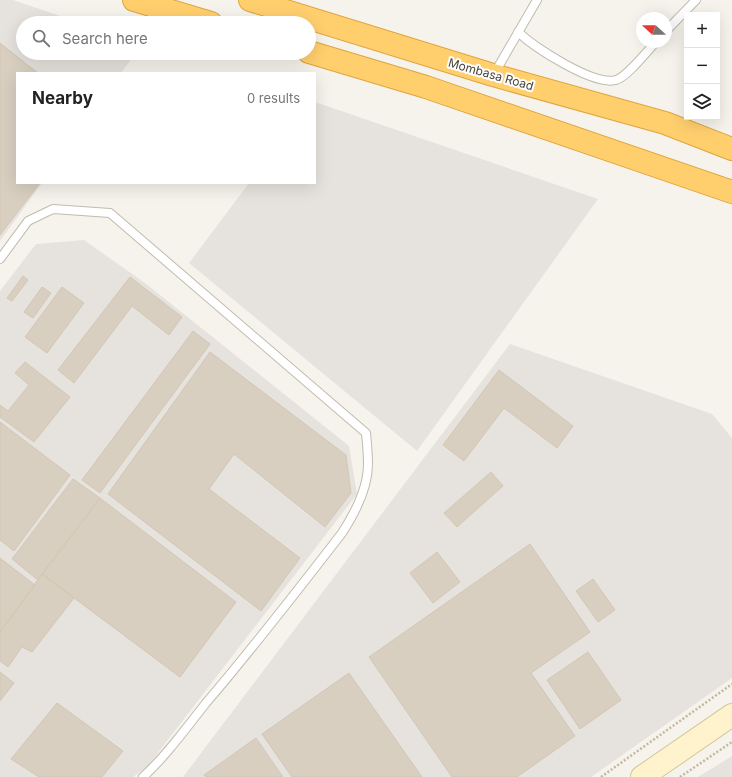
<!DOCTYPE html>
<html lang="en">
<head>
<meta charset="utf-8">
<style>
	:root { --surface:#fff; --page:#f6f6f6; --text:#222; --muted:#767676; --line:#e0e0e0 }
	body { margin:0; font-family:Inter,sans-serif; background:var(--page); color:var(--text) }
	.controls { position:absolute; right:12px; top:12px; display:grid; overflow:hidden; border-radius:0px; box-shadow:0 4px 16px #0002 }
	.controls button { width:36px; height:36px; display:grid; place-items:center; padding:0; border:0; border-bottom:1px solid var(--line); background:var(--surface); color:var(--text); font:20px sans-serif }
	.compass { position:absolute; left:636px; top:12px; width:36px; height:36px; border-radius:50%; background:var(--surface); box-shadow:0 4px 16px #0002; rotate:291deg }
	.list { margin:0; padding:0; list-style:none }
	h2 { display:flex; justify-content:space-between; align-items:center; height:52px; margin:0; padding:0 16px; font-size:17px }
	h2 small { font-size:13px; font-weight:400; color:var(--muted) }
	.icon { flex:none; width:22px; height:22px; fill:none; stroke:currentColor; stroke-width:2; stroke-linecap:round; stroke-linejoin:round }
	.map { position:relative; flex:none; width:732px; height:777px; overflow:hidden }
	.search { position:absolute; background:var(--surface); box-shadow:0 4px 16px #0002; left:16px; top:16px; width:300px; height:44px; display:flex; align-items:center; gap:10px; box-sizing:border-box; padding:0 14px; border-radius:22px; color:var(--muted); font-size:15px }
	.panel { position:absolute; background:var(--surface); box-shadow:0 4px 16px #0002; left:16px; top:72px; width:300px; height:112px; border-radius:0px }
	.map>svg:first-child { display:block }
	.industrial { fill:#e6e2dd }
	.building { fill:#d8cfc1; stroke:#d3c7b4 }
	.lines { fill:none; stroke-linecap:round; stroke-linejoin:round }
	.lane-casing { stroke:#c2bbae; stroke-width:10 }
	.secondary-casing { stroke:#d6c79b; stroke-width:24 }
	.highway-casing { stroke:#e0a43c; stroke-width:24 }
	.path { stroke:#c4b79f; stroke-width:2.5; stroke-dasharray:2 2; stroke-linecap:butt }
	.lane { stroke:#fff; stroke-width:8 }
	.secondary { stroke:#fff3cd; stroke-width:22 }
	.highway { stroke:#ffcf6e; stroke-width:22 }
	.labels { text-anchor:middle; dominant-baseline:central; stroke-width:4; stroke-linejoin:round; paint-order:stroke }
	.street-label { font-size:12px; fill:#4b4439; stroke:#fff }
</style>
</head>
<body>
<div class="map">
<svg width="732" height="777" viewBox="0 0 732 777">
	<rect width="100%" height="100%" fill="#f6f3ec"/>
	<!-- industrial -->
	<path class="industrial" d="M0 0H13L81 23H23V53H136L121 73H17V183H42L0 241Z
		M315 102 598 199 417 451 189 263 249 183H315Z
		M84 240 145 283 349 446 357 494 147 767 133 777H0V291L36 244Z
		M510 344 712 414 732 438V678L591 777H183Z
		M732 756V777H698Z"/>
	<!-- building -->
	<path class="building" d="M0 43 38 73H17V183H40L0 235Z
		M23 276 28 280 12 301 7 298Z
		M130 277 182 317 169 335 132 306 74 383 58 370Z
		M42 287 51 293 33 318 24 312Z
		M62 287 84 303 47 353 25 337Z
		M193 331 210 344 100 493 82 480Z
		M210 352 346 455 351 493 325 527 234 454 209 489 300 558 261 611 108 494Z
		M25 362 70 397 34 442 0 417V405L8 411 29 385 15 373Z
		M499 370 573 426 557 448 504 408 464 461 443 445Z
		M0 422 70 475 14 551 0 540Z
		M491 472 503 486 457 527 444 513Z
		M73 479 100 498 38 580 12 559Z
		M100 498 236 602 180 677 42 574Z
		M530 544 590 632 531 673 575 736 517 777H452L369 657Z
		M437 552 460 582 433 603 410 573Z
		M0 558 35 585 0 632Z
		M42 574 74 598 32 652 22 647 8 667 0 661V632Z
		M593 579 615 610 598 622 576 591Z
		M588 652 621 700 580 729 547 680Z
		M0 672 14 683 0 701Z
		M349 673 422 777H292L262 734Z
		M57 703 123 751 102 777H39L11 759Z
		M256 738 283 777H206L204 775Z"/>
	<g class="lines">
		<defs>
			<path id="lane" d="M666 31 696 0
				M518 32C534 47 593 86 616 80 627 77 647 51 656 42
				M494 74 537 0
				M0 259 28 221 53 209 110 213 366 433C367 443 368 453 368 464 368 488 355 513 342 533 298 590 253 648 206 703 186 728 167 755 143 777"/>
			<path id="secondary" d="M642 777 732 715"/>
			<path id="highway" d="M134 0 211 23
				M250 0 493 75 665 123 732 149
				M309 52 426 87 732 192"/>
		</defs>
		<!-- lane casing -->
		<use href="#lane" class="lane-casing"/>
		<!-- secondary casing -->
		<use href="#secondary" class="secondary-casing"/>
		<!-- highway casing -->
		<use href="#highway" class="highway-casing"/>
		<!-- path -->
		<path class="path" d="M601 777 732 684
			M680 777 732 742"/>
		<!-- lane -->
		<use href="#lane" class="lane"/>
		<!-- secondary -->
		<use href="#secondary" class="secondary"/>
		<!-- highway -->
		<use href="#highway" class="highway"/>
	</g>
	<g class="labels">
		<!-- street labels -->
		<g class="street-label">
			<text transform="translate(491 74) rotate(16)">Mombasa Road</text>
		</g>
	</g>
</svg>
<div class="controls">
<button>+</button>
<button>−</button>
<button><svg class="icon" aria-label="layers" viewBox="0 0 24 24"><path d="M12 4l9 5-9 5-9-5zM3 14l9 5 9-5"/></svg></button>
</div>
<svg class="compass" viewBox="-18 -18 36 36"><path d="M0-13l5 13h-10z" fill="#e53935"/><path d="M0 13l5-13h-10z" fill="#767676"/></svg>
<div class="search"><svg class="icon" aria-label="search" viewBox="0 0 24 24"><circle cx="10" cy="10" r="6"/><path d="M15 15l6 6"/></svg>Search here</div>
<section class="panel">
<h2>Nearby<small>0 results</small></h2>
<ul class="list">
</ul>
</section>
</div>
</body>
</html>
